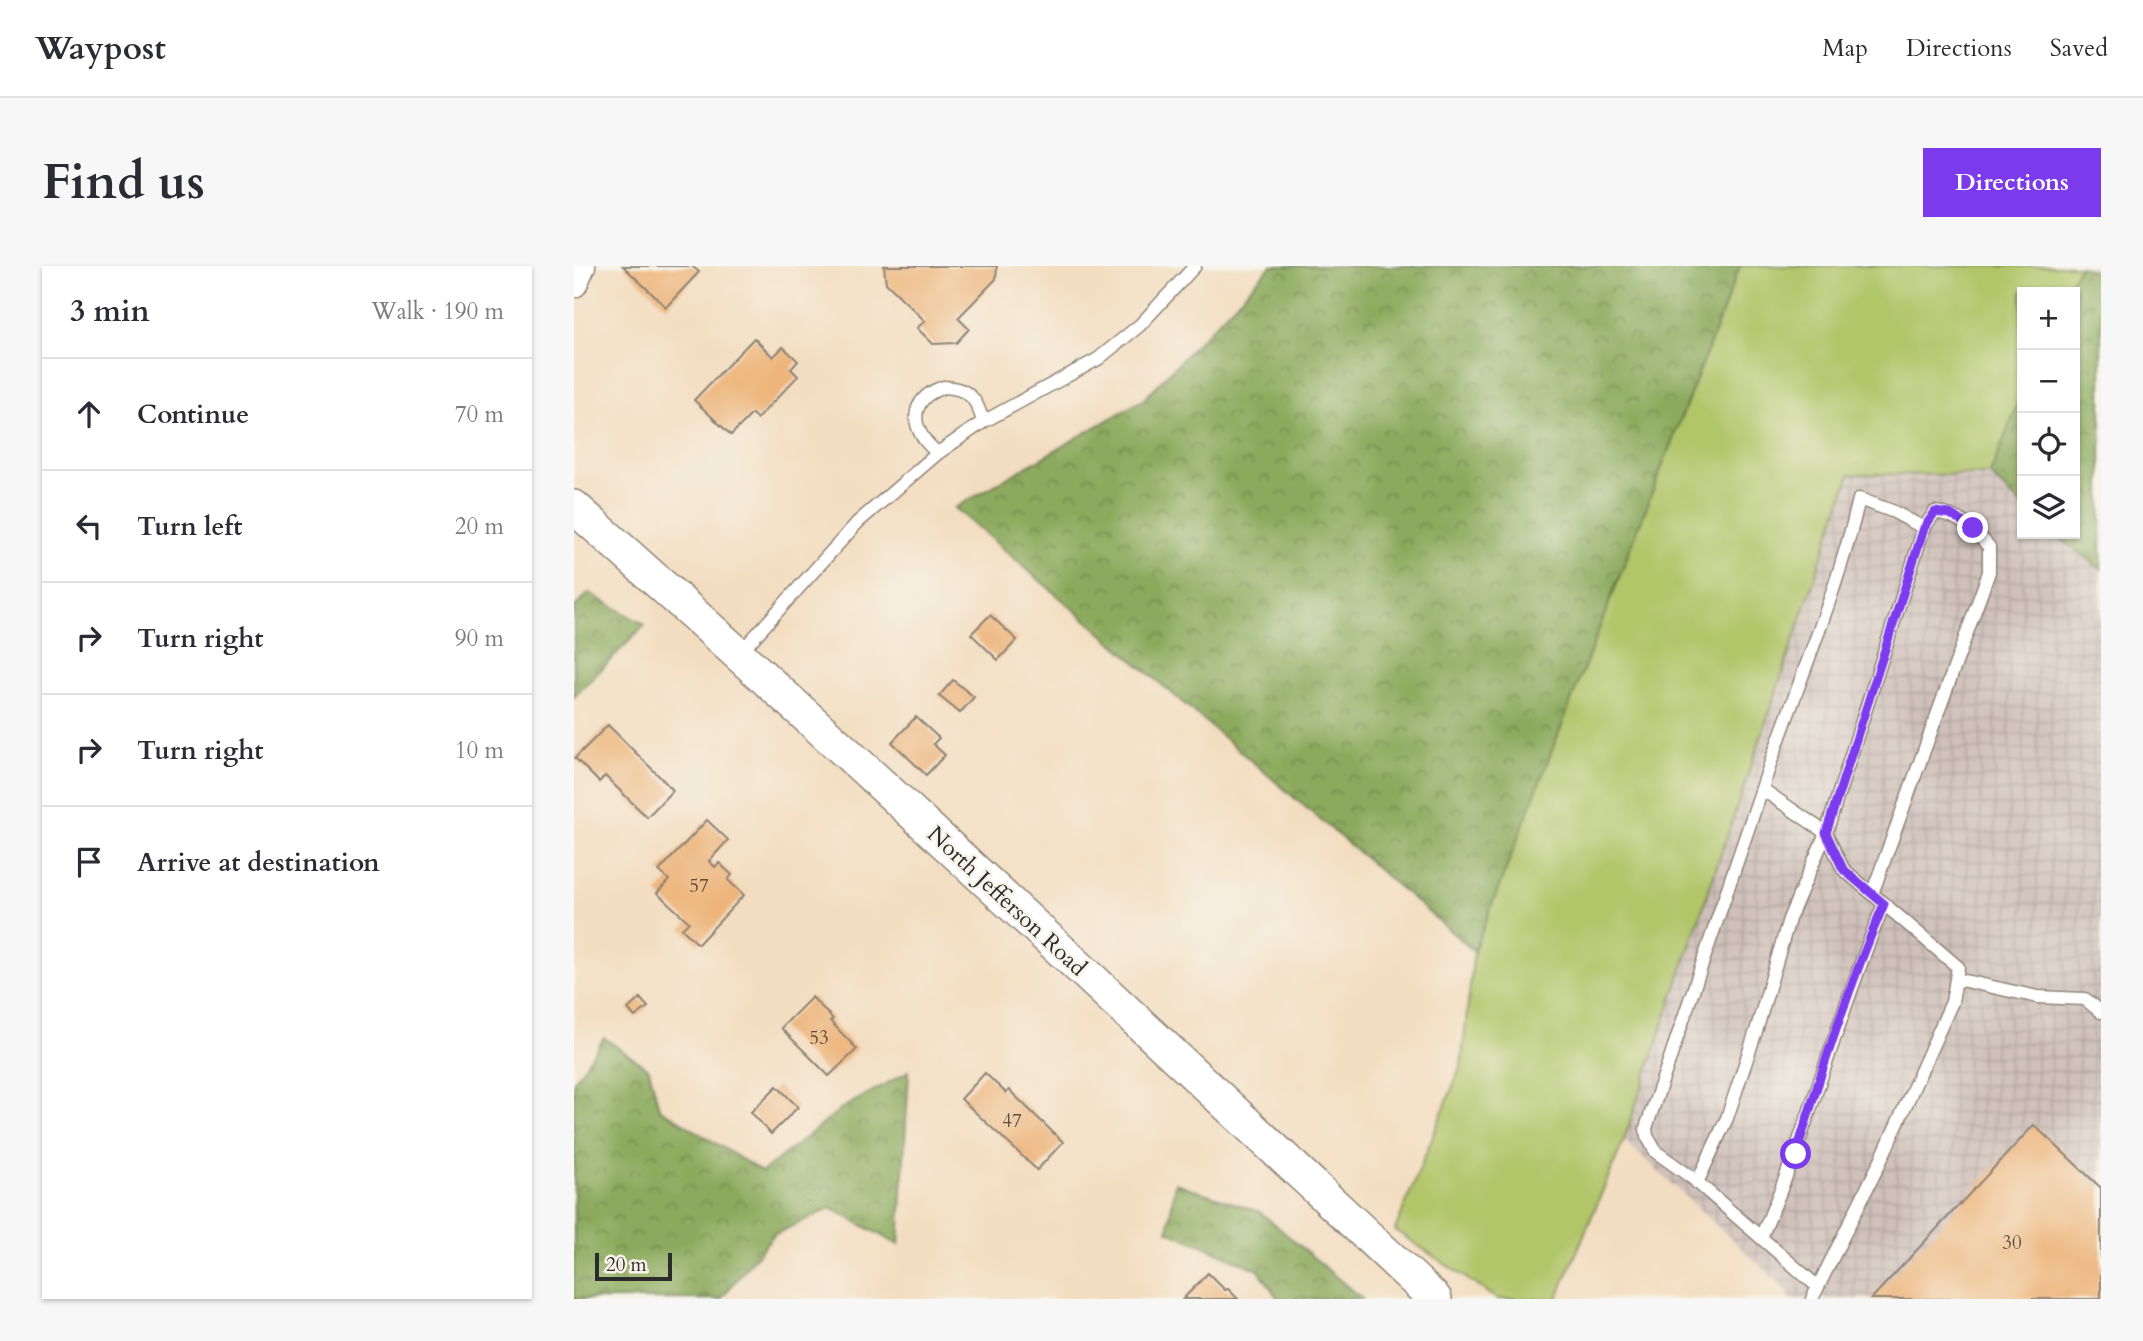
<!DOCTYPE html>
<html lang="en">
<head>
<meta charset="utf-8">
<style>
	:root { --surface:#fff; --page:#f7f7f7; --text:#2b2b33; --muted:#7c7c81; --line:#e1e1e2; --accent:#7c3aed }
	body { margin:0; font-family:Cardo,serif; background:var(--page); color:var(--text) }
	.controls { position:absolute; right:21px; top:21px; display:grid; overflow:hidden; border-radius:0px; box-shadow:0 2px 5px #0004 }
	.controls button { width:63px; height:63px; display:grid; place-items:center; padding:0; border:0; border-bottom:2px solid var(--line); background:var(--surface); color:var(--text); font:35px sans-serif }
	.scale { position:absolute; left:21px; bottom:18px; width:77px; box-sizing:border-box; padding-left:7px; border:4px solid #2b2b2b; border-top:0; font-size:19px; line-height:24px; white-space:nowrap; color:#2b2b2b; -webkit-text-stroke:5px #f7f3e8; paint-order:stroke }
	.stop { position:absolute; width:21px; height:21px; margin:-16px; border:5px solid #7c3aed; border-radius:50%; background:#fff }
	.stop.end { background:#7c3aed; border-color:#fff; box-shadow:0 2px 7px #0008 }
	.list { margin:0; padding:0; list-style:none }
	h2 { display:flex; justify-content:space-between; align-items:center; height:91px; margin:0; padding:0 28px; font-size:30px }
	h2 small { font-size:23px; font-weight:400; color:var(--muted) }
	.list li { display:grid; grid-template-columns:46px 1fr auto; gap:21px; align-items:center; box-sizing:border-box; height:112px; padding:0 28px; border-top:2px solid var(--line) }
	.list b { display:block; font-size:26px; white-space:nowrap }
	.list em { font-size:23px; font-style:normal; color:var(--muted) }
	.icon { flex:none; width:38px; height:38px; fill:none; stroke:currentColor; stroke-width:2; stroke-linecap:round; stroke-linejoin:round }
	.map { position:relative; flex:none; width:1527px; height:1033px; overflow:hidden; border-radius:0px }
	header { display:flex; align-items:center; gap:42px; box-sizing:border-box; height:98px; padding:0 35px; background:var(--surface); border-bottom:2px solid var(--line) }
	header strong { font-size:33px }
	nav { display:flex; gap:38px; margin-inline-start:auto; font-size:24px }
	.intro { display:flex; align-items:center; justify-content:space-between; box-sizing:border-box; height:168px; padding:0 42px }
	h1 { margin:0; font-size:49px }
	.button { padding:18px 32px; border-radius:0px; background:var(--accent); color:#fff; font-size:24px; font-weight:700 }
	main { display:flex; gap:42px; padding:0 42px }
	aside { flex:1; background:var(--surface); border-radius:0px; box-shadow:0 2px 5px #0004 }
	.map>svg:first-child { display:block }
	.industrial { fill:url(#industrial-grid) }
	.green { fill:#b1c569; stroke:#6e784a; stroke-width:2 }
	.forest { fill:url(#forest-crowns); stroke:#5c6a44; stroke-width:2 }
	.building { fill:#edb57b }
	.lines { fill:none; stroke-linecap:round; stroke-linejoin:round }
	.service-casing { stroke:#8f8476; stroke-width:15 }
	.minor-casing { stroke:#8f8476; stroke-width:29 }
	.tertiary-casing { stroke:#8f8476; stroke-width:36 }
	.service { stroke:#fff; stroke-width:12 }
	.minor { stroke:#fff; stroke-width:26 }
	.tertiary { stroke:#fff; stroke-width:33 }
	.route { stroke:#7c3aed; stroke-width:9 }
	.labels { text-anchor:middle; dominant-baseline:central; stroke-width:5; stroke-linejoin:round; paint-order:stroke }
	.number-label { font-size:19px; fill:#5c4e3f }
	.street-label { font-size:23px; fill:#2b2b2b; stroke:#f7f3e8 }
</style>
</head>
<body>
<header>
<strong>Waypost</strong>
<nav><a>Map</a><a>Directions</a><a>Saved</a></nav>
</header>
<div class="intro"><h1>Find us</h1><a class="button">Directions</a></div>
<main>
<aside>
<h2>3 min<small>Walk · 190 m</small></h2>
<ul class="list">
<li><svg class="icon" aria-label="ahead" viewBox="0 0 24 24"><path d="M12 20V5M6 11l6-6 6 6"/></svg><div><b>Continue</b></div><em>70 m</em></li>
<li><svg class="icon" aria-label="left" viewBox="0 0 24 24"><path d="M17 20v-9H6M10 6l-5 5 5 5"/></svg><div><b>Turn left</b></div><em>20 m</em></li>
<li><svg class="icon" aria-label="right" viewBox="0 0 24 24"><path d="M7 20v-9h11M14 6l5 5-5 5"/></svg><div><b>Turn right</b></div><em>90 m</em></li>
<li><svg class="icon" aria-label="right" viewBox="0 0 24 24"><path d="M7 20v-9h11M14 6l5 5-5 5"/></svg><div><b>Turn right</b></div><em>10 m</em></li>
<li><svg class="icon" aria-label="arrive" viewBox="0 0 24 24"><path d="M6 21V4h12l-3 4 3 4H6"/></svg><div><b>Arrive at destination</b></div></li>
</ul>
</aside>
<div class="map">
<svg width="1527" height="1033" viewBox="0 0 1527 1033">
	<defs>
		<pattern id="industrial-grid" width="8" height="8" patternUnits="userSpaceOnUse" patternTransform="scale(1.75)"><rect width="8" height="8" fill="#cfc0ba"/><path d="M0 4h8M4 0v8" fill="none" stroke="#b2a5a0"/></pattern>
		<pattern id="forest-crowns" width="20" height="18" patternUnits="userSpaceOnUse" patternTransform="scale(1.75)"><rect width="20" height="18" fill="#8caa5d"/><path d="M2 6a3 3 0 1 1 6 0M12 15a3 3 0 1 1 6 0" fill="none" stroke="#738b4d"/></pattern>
	</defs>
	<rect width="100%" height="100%" fill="#f7f3e8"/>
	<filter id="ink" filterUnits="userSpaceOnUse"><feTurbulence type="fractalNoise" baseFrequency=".0143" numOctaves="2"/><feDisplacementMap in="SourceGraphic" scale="14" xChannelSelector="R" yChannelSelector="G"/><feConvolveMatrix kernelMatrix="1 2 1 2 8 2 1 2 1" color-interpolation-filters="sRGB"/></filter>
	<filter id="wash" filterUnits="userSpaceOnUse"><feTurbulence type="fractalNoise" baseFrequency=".00686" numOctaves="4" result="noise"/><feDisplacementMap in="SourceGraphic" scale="28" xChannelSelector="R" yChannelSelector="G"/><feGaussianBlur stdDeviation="1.57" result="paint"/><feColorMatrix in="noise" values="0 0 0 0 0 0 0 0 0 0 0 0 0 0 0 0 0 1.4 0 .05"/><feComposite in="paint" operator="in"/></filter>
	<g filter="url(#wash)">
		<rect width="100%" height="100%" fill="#f3ddc0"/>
		<!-- industrial -->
		<path class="industrial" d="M1276 207 1416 209 1448 240V268H1480L1527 303V1033H1215L1214 1025 1050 874Z"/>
		<!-- green -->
		<path class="green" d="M1166 0H1506L1490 26H1448V127L1416 209 1276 208 1050 874 983 1033H923L821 964 887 800 900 685Z"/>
		<!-- forest -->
		<path class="forest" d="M697 0H1166L900 685 381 242 570 133Z
			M1506 0 1527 7V303L1480 268H1501V26H1490Z
			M1448 127V240L1416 209Z
			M15 327 71 359 0 431V342Z
			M30 772 75 803 85 842 188 906 270 841 335 805 325 979 257 942 199 969 147 1033H0V815Z
			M601 917 686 946 788 1033H704L685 1004 594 965Z"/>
		<g id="blocks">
			<!-- building -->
			<path class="building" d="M49 0H118L125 6 92 41Z
				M310 0H423L422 13 384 52 395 63 382 77 359 78 343 62 351 55 312 17Z
				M180 72 199 91 209 81 224 95 217 103 224 110 183 153 178 148 157 169 120 134Z
				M416 349 443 374 424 394 397 368Z
				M379 414 400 431 386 447 365 430Z
				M342 451 365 472 359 478 371 489 352 509 318 476Z
				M34 459 99 524 73 551 31 510 25 516 1 492Z
				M133 554 154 574 135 595 141 601 145 597 158 609 154 614 170 629 124 678 108 663 115 656 83 627 95 614 85 605Z
				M238 731 259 753 256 755 283 783 255 810 207 762Z
				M66 732 74 741 61 751 54 743Z
				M411 807 432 827 435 824 489 876 463 904 387 833Z
				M203 820 224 841 197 868 177 846Z
				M1460 859 1527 922V1033H1297Z
				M634 1007 651 1024 654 1023 664 1033H609Z"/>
		</g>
	</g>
	<g filter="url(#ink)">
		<use href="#blocks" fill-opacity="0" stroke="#8f8476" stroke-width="2"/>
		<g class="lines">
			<defs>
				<path id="service" d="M370 121C395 122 403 133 409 156L364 187C336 166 332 133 370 121Z
					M409 156 524 93 566 59 621 0
					M165 388 284 256 364 187
					M1188 523 1252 567 1269 603 1384 701 1378 736 1306 896 1238 1033
					M1382 713 1464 731 1511 733 1527 746
					M1123 917 1153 852 1183 762 1215 653 1252 567 1350 262 1361 246C1385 249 1400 263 1415 281V306L1298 628
					M1187 971C1235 863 1264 748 1310 638
					M1244 1021 1117 911 1082 886 1073 870 1072 862C1115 738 1156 613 1199 490 1229 405 1265 320 1285 233L1318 245 1350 262"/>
				<path id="minor" d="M0 18 8 0"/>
				<path id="tertiary" d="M0 241C292 500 576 767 861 1033"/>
			</defs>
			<!-- service casing -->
			<use href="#service" class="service-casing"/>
			<!-- minor casing -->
			<use href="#minor" class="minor-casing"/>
			<!-- tertiary casing -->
			<use href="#tertiary" class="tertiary-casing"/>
			<!-- service -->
			<use href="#service" class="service"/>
			<!-- minor -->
			<use href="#minor" class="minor"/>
			<!-- tertiary -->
			<use href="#tertiary" class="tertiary"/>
		</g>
	</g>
	<g class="lines" filter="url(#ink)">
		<!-- route -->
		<path class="route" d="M1222 888C1248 804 1275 719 1310 638L1269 603 1252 567 1350 262 1361 246 1376 248 1399 262"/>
	</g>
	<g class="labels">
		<!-- number labels -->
		<g class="number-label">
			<text x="125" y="620">57</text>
			<text x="245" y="772">53</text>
			<text x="438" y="855">47</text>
			<text x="1438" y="977">30</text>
		</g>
		<!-- street labels -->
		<g class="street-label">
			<text transform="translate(433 635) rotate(43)">North Jefferson Road</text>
		</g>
	</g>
</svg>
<div class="controls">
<button>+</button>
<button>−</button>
<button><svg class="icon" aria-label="locate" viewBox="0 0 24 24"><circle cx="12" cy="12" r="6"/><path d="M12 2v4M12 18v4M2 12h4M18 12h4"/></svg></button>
<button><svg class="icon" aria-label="layers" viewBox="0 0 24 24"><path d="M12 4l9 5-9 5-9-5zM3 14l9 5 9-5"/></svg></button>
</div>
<div class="scale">20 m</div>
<div class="stop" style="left:1222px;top:888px"></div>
<div class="stop end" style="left:1399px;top:262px"></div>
</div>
</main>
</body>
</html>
